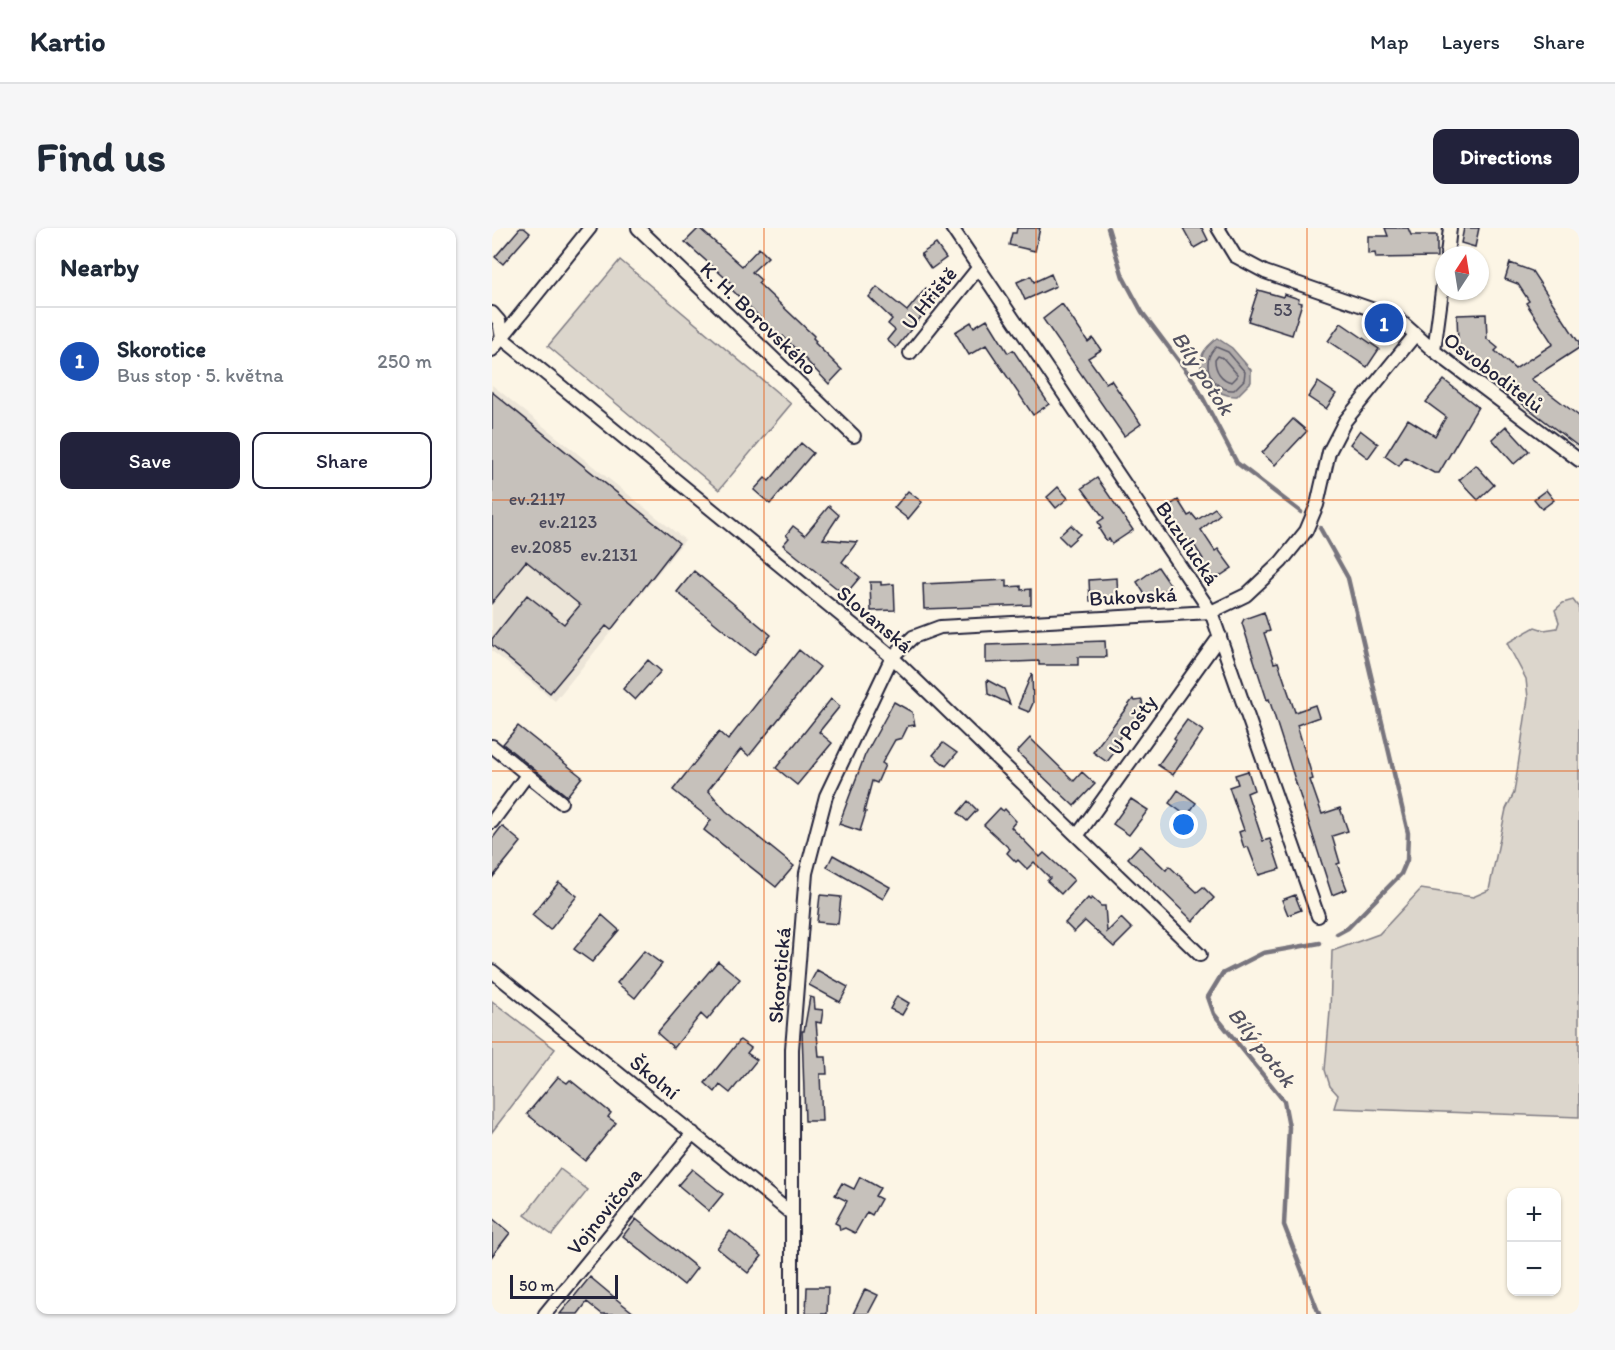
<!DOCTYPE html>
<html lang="en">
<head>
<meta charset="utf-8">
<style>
	:root { --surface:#fff; --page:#f6f6f7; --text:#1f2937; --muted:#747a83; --line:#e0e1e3; --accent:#22223b }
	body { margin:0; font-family:Itim,sans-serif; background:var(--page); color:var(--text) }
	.controls { position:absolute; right:18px; bottom:18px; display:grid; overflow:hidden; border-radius:12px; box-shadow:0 2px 4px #0004 }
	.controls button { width:54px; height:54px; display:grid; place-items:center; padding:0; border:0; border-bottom:2px solid var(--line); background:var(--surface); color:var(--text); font:30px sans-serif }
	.compass { position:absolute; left:943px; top:18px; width:54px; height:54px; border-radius:50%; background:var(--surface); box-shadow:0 2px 4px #0004; rotate:12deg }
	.scale { position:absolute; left:18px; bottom:15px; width:108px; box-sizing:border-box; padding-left:6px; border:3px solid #22223b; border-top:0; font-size:16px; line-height:21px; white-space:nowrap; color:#22223b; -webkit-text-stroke:4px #fcf5e5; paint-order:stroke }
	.you { position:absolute; left:692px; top:597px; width:21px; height:21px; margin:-15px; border:4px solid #fff; border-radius:50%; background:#1a73e8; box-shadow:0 0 0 9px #1a73e833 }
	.badge { display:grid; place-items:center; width:39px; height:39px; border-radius:50%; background:var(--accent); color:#fff; font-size:20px; font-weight:700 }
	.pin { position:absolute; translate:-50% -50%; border:3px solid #fff; box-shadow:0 2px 6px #0006 }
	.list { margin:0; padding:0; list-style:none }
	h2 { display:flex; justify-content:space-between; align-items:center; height:78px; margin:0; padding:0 24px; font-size:26px }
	h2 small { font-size:20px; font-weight:400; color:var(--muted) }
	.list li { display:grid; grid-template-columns:39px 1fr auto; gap:18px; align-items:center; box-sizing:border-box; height:108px; padding:0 24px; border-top:2px solid var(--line) }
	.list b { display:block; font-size:22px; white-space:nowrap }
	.list p { margin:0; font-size:20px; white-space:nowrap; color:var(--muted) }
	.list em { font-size:20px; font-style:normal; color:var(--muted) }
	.actions { display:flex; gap:12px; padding:18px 24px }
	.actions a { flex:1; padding:14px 0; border:2px solid var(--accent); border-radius:12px; text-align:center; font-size:21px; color:var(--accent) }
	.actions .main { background:var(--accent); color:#fff }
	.map { position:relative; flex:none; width:1087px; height:1086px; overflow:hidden; border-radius:12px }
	header { display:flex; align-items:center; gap:36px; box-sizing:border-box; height:84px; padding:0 30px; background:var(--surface); border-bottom:2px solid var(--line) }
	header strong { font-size:28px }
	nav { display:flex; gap:33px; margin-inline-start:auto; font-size:21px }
	.intro { display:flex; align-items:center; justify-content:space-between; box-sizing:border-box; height:144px; padding:0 36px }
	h1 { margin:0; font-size:42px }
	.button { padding:15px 27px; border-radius:12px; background:var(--accent); color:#fff; font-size:21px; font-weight:700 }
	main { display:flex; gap:36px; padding:0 36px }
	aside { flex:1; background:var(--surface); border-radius:12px; box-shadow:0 2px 4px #0004 }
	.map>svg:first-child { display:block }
	.built { fill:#ece5d8 }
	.green { fill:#dcd6cc; stroke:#7f7c84; stroke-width:1.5 }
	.water { fill:#b2adab; stroke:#78757e; stroke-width:1.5 }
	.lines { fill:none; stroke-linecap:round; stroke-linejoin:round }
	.shore { stroke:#5c5a68; stroke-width:1.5 }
	.stream { stroke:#78757e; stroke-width:4.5 }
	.building { fill:#c6c1bb; stroke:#22223b; stroke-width:1.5 }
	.minor-casing { stroke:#22223b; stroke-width:16 }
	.minor { stroke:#fcf5e5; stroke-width:12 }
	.grid { fill:none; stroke:#e8590c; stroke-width:1.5; stroke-opacity:0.55 }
	.labels { text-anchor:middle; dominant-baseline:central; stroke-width:4.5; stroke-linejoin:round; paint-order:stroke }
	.number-label { font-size:18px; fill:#4b4a5b }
	.street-label { font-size:21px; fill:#22223b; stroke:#fcf5e5 }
	.water-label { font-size:22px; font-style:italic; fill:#545362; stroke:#fcf5e5 }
</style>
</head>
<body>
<header>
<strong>Kartio</strong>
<nav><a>Map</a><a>Layers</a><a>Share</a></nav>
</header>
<div class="intro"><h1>Find us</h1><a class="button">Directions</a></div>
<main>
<aside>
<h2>Nearby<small></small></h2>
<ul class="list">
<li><span class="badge" style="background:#1a4fb4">1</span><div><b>Skorotice</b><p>Bus stop · 5. května</p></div><em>250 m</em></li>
</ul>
<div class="actions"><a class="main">Save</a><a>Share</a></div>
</aside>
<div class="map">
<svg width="1087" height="1086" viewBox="0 0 1087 1086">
	<rect width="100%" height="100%" fill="#fcf5e5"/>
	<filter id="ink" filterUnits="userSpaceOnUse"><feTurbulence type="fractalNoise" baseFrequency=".0167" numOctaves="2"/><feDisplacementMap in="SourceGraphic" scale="12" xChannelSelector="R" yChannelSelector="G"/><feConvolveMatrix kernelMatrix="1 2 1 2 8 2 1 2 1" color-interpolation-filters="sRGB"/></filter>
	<g filter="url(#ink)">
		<!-- built -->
		<path class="built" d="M0 157 193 312 63 473 0 423Z"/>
		<!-- green -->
		<path class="green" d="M128 32 299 176 227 262 56 118Z
			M1081 372 1087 380V889L842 880 846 867 838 858 833 842 838 783 840 723 887 706 929 661 981 669 997 662 1014 581 1022 565 1036 470 1034 451 1015 415 1043 399 1052 402 1065 400 1067 394 1063 382 1071 375Z
			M0 773 63 821 0 904Z
			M68 941 96 962 60 1007 33 987Z"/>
		<!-- water -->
		<path class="water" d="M725 110 740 120 759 142V154L745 168C725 169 704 149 710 128 712 120 719 116 725 110Z"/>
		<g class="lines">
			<!-- shore -->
			<path class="shore" d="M724 119 736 124 753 144 752 152 742 162C721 164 706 134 724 119Z
				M726 128 731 130 745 146V149L740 154C729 152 723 142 723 132Z"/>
			<!-- stream -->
			<path class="stream" d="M616 0 631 49 650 84 702 153 745 235 809 284
				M828 300 856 350 916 605 915 632 909 646 856 700 845 706
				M827 1086 792 997 797 899 792 873 722 786 716 769 730 746 771 725 828 715"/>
		</g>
		<!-- building -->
		<path class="building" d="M28 0H32L38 5 11 36 3 29Z
			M207 0 250 38 267 20 276 29 260 44 269 52 266 55 322 108 321 110 324 113 323 115 350 142 337 156 291 108 289 110 237 59 240 56 193 14Z
			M525 0H548L543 23 517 17 520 5H524Z
			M691 0H710L716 12 702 20Z
			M893 0H916L919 7H945V29L884 30 883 25 876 26V8H896Z
			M972 0H987L983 19 969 15Z
			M444 16 454 30 439 41 429 26Z
			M1018 35 1040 43 1087 115V120L1039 151 1087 188V219L1028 174 1032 169 1009 155 990 138 986 142 980 136 966 115 965 87 994 86 995 111 1006 120 1003 123 1023 141 1061 116 1034 75 1037 73 1026 56 1013 51Z
			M559 46 564 58 533 72 525 54 539 48 542 54Z
			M385 59 415 83 434 60 445 69 404 120 395 112 403 102 396 96 400 91 377 69Z
			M766 62 791 69 792 66 807 71 806 74 810 75 800 107 756 93Z
			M570 76 596 114 601 110 609 122 596 130 614 155 619 152 649 196 632 208 551 91Z
			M495 91 516 125 521 122 557 176 541 187 494 117 477 127 463 104 479 94 482 99Z
			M849 95 887 121 875 139 836 113Z
			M952 152 986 179 947 245H942L913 229 907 238 893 228 916 191 943 208 954 189 934 174Z
			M826 154 844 166 834 181 816 169Z
			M0 164 187 315 119 402 114 398 58 465 0 417V411L35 367 72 396 88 377 34 333 0 375Z
			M801 191 815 203 783 237 770 225Z
			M1014 198 1037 223 1022 236 1000 211Z
			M868 202 886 216 876 230 858 216Z
			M309 215 321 225 278 276 262 262 273 250 277 253Z
			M984 237 1002 257 986 272 967 252Z
			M605 250 641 302 620 316 617 311 614 312 607 301 609 300 606 294 612 290 590 260Z
			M566 259 576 270 564 280 555 269Z
			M1054 262 1062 272 1050 281 1042 271Z
			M416 263 430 274 416 291 402 280Z
			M686 272 696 288 700 286 705 292 723 280 728 286 709 302 723 323 726 321 740 340 722 352 709 333 711 331 699 312 696 314 673 280Z
			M337 278 347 287 331 311 365 314 350 334 368 349 353 367 291 317 297 310 294 307 301 298 313 307Z
			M579 297 588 306 576 317 567 308Z
			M666 339 679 358 657 373 645 354Z
			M202 343 279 407 262 427 185 364Z
			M625 350 626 372 598 373 597 352Z
			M515 352V359L529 358V362L539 361V377L432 381 431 356Z
			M378 354H389V357L402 356 403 382 379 383Z
			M772 384 778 403 772 405 782 435 786 434 803 484 823 477 827 489 805 497 821 551 818 552 830 586 848 580 856 603 840 608 848 635 845 636 855 661 840 667 777 471 775 472 750 395 752 391Z
			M613 413 614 429H586V437H547V433L494 435V417Z
			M307 422 328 439 257 528 249 521 216 562 234 583 302 638 284 659 212 602 219 592 181 562 227 504 236 512Z
			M156 432 169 443 143 472 131 461Z
			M540 445 541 475 537 484 527 480V476Z
			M495 452 512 461 518 476 496 466Z
			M339 471 348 478 327 504 340 515 305 557 284 540Z
			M641 471 643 473 650 472 651 479 657 482 644 500 637 496 623 516 627 518 615 534 601 524Z
			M402 474 420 484 423 497 416 498 410 510 403 512 390 535 393 537 385 555 380 553 372 584H374L368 603 347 596 373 527Z
			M695 492 711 503 681 547 666 537 684 512 682 510Z
			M26 498 90 549 75 568 11 516Z
			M538 510 582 553 590 544 603 556 582 578 525 524Z
			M451 515 465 525 454 538 441 527Z
			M756 543 762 562 755 565 771 613 778 611 788 641 767 647 756 619 752 620 747 604 752 602 737 559 746 556 743 547Z
			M686 562 704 575 695 588 677 575Z
			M639 571 656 582 637 607 621 596Z
			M476 573 485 582 475 593 466 585Z
			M508 580 511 583 513 581 524 593 519 599 548 629 552 625 582 652 569 666 555 653 558 650 542 634 535 641 526 632 524 634 515 625 518 621 492 597Z
			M10 598 29 614 0 650V611Z
			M648 617 674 642 677 638 705 664 711 659 722 670 701 693 636 630Z
			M341 627 398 659 391 671 335 639Z
			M67 654 85 668 58 702 40 687Z
			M328 667 349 669 346 696 325 694Z
			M803 667 809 682 796 687 790 672Z
			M596 670 598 672 600 670 609 678H613L615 704 629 690 640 701 622 719 593 693 582 704 573 695Z
			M110 687 127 702 100 734 82 721Z
			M152 723 170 736 143 770 125 755Z
			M226 733 248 751 215 792 209 786 182 820 165 805Z
			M325 742 356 759 348 774 317 757Z
			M405 768 417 775 410 787 398 781Z
			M318 769 322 770 323 781 331 782 329 795 324 794 327 829H334L335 846H328L330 893H313L310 803H312Z
			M248 812 259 820 255 825 265 832 238 865 228 857 223 864 213 855Z
			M66 849 75 855 78 852 119 885 116 889 124 895 93 933 35 886Z
			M200 941 231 966 217 983 186 957Z
			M368 949 388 960 383 968 389 971 380 987 375 984 363 1005 353 1000 348 1002 347 997 343 995 355 973 343 967 350 955 362 961Z
			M0 990 18 1005 0 1028Z
			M144 991 205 1040 192 1057 131 1008Z
			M238 1003 270 1028 256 1045 225 1020Z
			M98 1049 128 1074 143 1086H110L95 1074 86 1086H68Z
			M315 1059H336L335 1086H314Z
			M373 1061 386 1067 376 1086H361Z"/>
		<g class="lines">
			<defs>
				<path id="minor" d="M146 0 362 208
					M460 0 719 384 826 688
					M726 0 743 28 773 44 905 90 942 123 1087 232
					M955 27 958 0
					M0 85 7 93 10 110
					M10 110 400 429 708 727
					M0 122 98 0
					M942 123 952 48
					M418 125 487 39
					M0 518 69 574
					M0 594 35 547
					M585 608 728 408
					M0 743 300 986
					M53 1086 201 905
					M300 1086V821L314 645 334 568 400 429 421 409 448 399 719 384 754 367 789 334 814 303 825 277 837 224 853 193 923 107"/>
			</defs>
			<!-- minor casing -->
			<use href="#minor" class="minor-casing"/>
			<!-- minor -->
			<use href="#minor" class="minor"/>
		</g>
	</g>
	<!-- grid -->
	<path class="grid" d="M272 0V1086M544 0V1086M815 0V1086M0 272H1087M0 543H1087M0 814H1087"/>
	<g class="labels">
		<!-- number labels -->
		<g class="number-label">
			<text x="791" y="82">53</text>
			<text x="45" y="271">ev.2117</text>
			<text x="76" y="294">ev.2123</text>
			<text x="49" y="319">ev.2085</text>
			<text x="117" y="327">ev.2131</text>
		</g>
		<!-- street labels -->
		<g class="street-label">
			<text transform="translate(437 70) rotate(-51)">U Hřiště</text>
			<text transform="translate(267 90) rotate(44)">K. H. Borovského</text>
			<text transform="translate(1002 144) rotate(37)">Osvoboditelů</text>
			<text transform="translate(696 315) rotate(56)">Buzulucká</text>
			<text transform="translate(641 368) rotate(-3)">Bukovská</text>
			<text transform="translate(383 391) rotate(40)">Slovanská</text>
			<text transform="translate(640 497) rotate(-55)">U Pošty</text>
			<text transform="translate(287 747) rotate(-85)">Skorotická</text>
			<text transform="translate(163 849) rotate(39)">Školní</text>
			<text transform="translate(112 983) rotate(-51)">Vojnovičova</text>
		</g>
		<!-- water labels -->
		<g class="water-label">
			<text transform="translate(711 145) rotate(57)">Bílý potok</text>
			<text transform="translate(770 819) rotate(52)">Bílý potok</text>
		</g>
	</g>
</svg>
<div class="controls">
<button>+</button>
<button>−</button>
</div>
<svg class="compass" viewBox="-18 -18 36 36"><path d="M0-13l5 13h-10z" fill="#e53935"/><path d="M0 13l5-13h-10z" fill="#747a83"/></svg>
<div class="scale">50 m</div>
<div class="you"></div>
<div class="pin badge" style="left:892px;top:95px;background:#1a4fb4">1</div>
</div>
</main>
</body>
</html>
